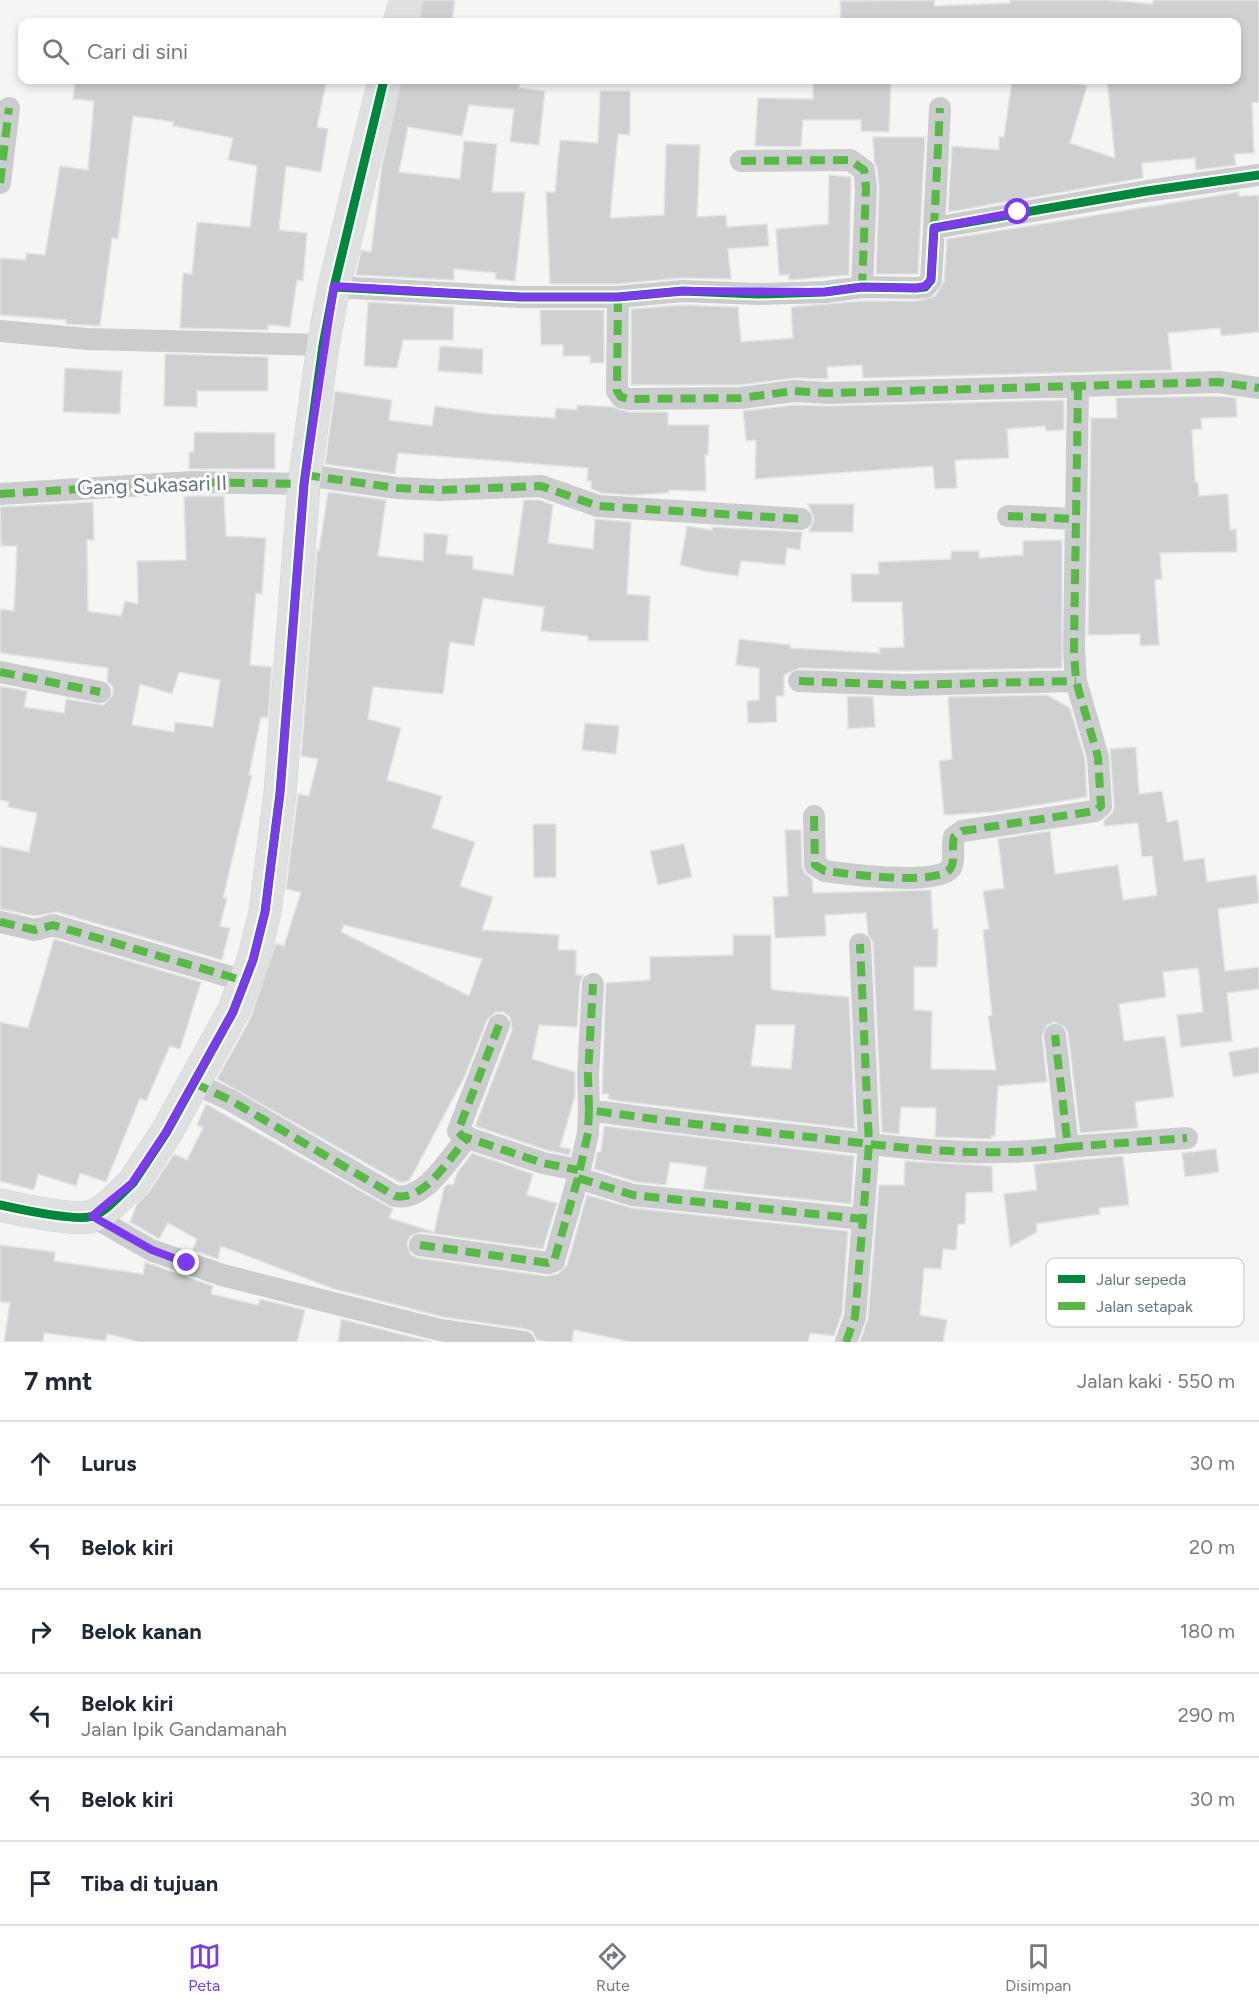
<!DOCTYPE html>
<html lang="id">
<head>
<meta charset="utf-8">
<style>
	:root { --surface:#fff; --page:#f2f2f3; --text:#1f2937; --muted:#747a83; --line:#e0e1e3; --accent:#7c3aed }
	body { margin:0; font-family:Figtree,sans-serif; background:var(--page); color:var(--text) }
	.stop { position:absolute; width:18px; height:18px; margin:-14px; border:4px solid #7c3aed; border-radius:50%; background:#fff }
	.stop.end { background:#7c3aed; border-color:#fff; box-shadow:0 2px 6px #0008 }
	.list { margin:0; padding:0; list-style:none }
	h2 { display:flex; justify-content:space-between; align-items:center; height:78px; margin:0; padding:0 24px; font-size:26px }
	h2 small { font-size:20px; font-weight:400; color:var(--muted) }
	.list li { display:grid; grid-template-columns:39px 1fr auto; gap:18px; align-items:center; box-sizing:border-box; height:84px; padding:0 24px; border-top:2px solid var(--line) }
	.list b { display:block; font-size:22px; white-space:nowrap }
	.list p { margin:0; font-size:20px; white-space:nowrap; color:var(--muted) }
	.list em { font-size:20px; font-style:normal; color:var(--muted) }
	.icon { flex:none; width:33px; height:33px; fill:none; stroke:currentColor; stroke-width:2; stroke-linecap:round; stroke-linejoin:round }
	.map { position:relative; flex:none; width:1259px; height:1342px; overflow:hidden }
	.search { position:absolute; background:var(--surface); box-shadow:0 3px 9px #0003; left:18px; right:18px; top:18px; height:66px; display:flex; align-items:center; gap:15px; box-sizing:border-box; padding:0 21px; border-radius:12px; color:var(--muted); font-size:22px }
	.sheet { height:582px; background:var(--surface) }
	nav { display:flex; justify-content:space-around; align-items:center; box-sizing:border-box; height:84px; border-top:2px solid var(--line); background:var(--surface); font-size:16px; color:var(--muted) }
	nav a { display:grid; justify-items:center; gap:3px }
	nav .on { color:var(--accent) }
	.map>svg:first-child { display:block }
	.building { fill:#ced0d1; stroke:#e4e4e4; stroke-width:1.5; fill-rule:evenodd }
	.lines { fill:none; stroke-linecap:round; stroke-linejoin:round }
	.secondary-casing { stroke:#d2d3d3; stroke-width:33 }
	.street { stroke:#cacccd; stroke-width:22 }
	.secondary { stroke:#dfe0e0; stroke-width:32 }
	.quiet { stroke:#58b947; stroke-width:8; stroke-dasharray:15 8; stroke-linecap:butt }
	.cycleway-casing { stroke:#fff; stroke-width:13 }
	.cycleway { stroke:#00873e; stroke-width:9 }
	.route { stroke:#7c3aed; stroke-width:8 }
	.labels { text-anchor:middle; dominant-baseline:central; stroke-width:6; stroke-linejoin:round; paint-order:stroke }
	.street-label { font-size:21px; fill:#657584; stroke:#fff }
	.key { fill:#fff; stroke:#d1d6da; stroke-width:1.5 }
	.key-label { font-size:16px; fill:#657584 }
</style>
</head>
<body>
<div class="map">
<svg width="1259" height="1342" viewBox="0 0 1259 1342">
	<rect width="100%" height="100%" fill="#f5f5f4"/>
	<!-- building -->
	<path class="building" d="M423 0H455L452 22H418Z
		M935 0 934 6 1010 3V0H1106L1153 4V0H1259V102L1252 103 1254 153 1234 154 1236 165 1196 170 1195 158 1142 163 1143 178 948 212 952 146 999 150V137H1004L1012 80H1063L1087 86 1070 143 1115 158 1107 80H1236V22H841L840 1Z
		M75 80H311L326 83 317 127 328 129 321 172 286 166 279 230 307 233 303 281 297 280 290 327 268 325V330L180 328 183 273 192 274 197 222 250 227 257 166 228 160 233 138 173 126 174 122 133 116 118 239 112 238 100 326 66 324V320L0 315V258L26 260V253L45 255 60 166 88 170 94 101 73 99Z
		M401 80H520L519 88 545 91 539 145 510 142 514 109 469 105 462 136 408 127 399 172 460 179 464 141 497 144 492 192H525L515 281 495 279 496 273 454 269V280L356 275 361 250 371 252 382 165Z
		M813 80H891L889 132 861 131V120H803L801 147 755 146 758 98 813 99Z
		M600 91H630V135L618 134 610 218 664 215 666 144 700 145 697 217 726 215 727 227 767 224 769 246 728 249 731 279 682 278 617 284H550L546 192H555L560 140 598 143Z
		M873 137H925L918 274H876L879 188 877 168 874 161Z
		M829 175 851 177 849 275 789 280V275H779L776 229 828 224Z
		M1239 192V196L1259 195V332L1221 336 1220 328 1168 333 1172 370 863 378 862 365 827 367 828 379 795 378 740 385H631V309L683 305 738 307 741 342 793 338 791 307 863 301H917L935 296 944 281 947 239Z
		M368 302 454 307 453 340H403L397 368 364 366Z
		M540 310H604V363H590V356H563V345H541Z
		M440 346 483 349 482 374 438 371Z
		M165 354 268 357V391H197V407L164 406Z
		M65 368 122 371 120 414 63 412Z
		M335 391 392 400 389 420 432 426 435 406 489 414 555 418 556 408 577 410V405L613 407 629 412H668V425H709L708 455H705L706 491 669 490V493L630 495 601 493 591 489V481H587L588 468 398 453 395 474 325 464Z
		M1218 396 1236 398 1237 417 1201 418 1202 429 1192 430 1195 482H1198L1199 496 1228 494 1230 530 1236 529 1237 552 1160 553 1162 579 1155 580 1159 645 1140 646V634L1088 635 1091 418H1117L1116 398Z
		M1064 400V430L1046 431 1045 426 1007 429 1009 458 955 460 957 488 935 489 933 466 755 479 756 440 746 441 743 411 794 405 828 406Z
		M194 432 275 433V469H189V452H194Z
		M328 492 386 500 378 556 423 561 424 533 448 535 446 554 473 556V569L513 575 524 500H540L553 505 548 543 593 549 595 519 631 522 627 594 650 596 648 641H588V636L541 631 544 607 483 598 474 646 450 642 443 694 373 687 368 719 401 728 387 780 442 796 432 828 475 842 460 886 493 897 482 930 559 935 558 950H576V975H583L580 983 577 1027 539 1025 532 1059 575 1072V1096L560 1147 571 1149 569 1155 546 1150 475 1126 512 1030 510 1017 503 1012H496L487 1020 465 1076 409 1181 404 1182H399L217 1079 250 1019 276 943 284 946 301 892 286 889 298 794 309 796 318 759 301 756 317 549 319 550ZM344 925 482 959 469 996 341 932Z
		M192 496H224L226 536 266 538 262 594 256 593 250 665 272 667 268 718 261 717 249 775H252L247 797 223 898H227L220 926 230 928 222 960 57 912 35 916 0 909V846L29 852 37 813 8 807 9 802 0 800V686L27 691 24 707 64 713 66 699 104 705 113 694V687L107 681 108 668 0 653V609L14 611 17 546H1L0 507 93 502 94 540H87L88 611 121 616 125 601 138 604 137 561 186 560 184 497ZM179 672 220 680 213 727 175 722 174 732 132 725 140 684 172 694Z
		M808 504H854L853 532H809L814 519Z
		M687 526 712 530V527L802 532 800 550 787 548 785 565 741 561 738 576 704 571 680 565Z
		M1062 540V668L903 671 799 668 784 675V696H776L777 722 748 723 747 701 759 700V668L736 665 739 639 790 645V648L880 653 879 648 904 647 902 602H852L851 574H879L878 562 951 559V551H979V558L1023 555V541Z
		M1047 695 1070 708 1085 759 1087 797 995 812 944 815 939 761 952 759 948 697Z
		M847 696 873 697 875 727 848 729Z
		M585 723 619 726 616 754 582 750Z
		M1136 747 1139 794 1162 791 1167 822 1178 820 1184 861 1204 858 1207 882 1256 875 1259 903 1218 909 1225 971 1259 967V989L1227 993 1232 1041 1181 1047 1177 1015 1203 1012 1198 968 1163 972 1166 997 1119 1004 1124 1041 1165 1036 1174 1097 1135 1102 1138 1128 1080 1133 1068 1033 1065 1027 1054 1022 1047 1025 1042 1036 1047 1082 998 1086 995 1136H991V1139L935 1137 936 1108 901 1107 899 1134 882 1132 873 943 868 934 866 913 825 915 826 936 775 938 773 897 788 896 785 830H801L802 866 804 872 812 879 813 893 931 890 933 929H938L937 967H914V1010L932 1011 931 1069 996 1070 988 1016 992 1015 983 930 989 929 983 891 1004 888 998 839 1050 831 1055 874 1118 865 1123 900 1157 895 1152 856 1142 857 1138 823 1104 826V821L1113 812 1114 806 1110 749Z
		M533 824H556V877L534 878Z
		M684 844 692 877 658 885 650 851Z
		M733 935H771V988L774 990 849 997 855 1129 619 1101 608 1099 609 1094H602L606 983 650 980V957L733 955ZM756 1025H795L791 1069 751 1066Z
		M54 939 201 982 180 1049 170 1046 146 1101 140 1098 106 1182 80 1173 76 1186 38 1174 34 1190 0 1181V1022L28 1028Z
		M1259 1047V1073L1233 1077 1229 1052Z
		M206 1104 393 1209 389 1218 434 1232 444 1188 448 1184 453 1185 457 1173 472 1153 533 1174 527 1195 557 1203 543 1249 421 1232 410 1236 407 1244 411 1255 418 1258 546 1276 558 1274 567 1265 587 1195 632 1208 848 1231 842 1314 834 1336 810 1333 808 1342H632L574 1330 572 1342H552L537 1340 533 1332 526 1329 443 1317 334 1289 221 1246 218 1259 193 1250 197 1239 168 1223 159 1239 130 1222 137 1204 148 1193 174 1154 187 1160 203 1128 197 1125Z
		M604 1126 854 1156 851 1204 703 1189 707 1167 670 1162 666 1185 636 1182 594 1169 597 1153 601 1151Z
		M1216 1149 1219 1172 1185 1177 1182 1153Z
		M1123 1156 1129 1205 1099 1208 1100 1214 1036 1224 1037 1232 1010 1247 1004 1194 1037 1190 1034 1164Z
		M905 1161 992 1166 993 1192 966 1193 965 1224H958L956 1250 943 1249 941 1269 924 1268 920 1315 947 1320 943 1342H860L868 1318 879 1185H904Z
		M0 1245 55 1252 54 1261 143 1274 145 1262 213 1286 211 1294 258 1305 260 1299 305 1310 297 1342H140L107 1334 106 1341 44 1333 43 1342H4L10 1303 0 1302Z
		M341 1319 432 1342H338Z"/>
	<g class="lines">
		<defs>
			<path id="secondary" d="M399 22 406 0
				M0 1205C18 1209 77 1222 93 1216 107 1211 122 1193 133 1183L166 1133 233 1012 253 960 265 912 280 793 304 484 323 345 334 287 384 80"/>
		</defs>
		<!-- secondary casing -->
		<use href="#secondary" class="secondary-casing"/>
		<!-- street -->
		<path class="street" d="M741 161 850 160 864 170 866 188 862 287
			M0 183 9 108
			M934 228 940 108
			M334 287 520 297H618L683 291 758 294 825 292 862 287 916 288 925 287 931 280 934 228 1147 191 1259 175
			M618 297 617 391 621 397 629 399 741 398 794 391 828 393 1219 382 1259 388
			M0 331 87 339 323 345
			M305 475 397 488 440 490 541 486 598 506 801 519
			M0 494 192 482 304 484
			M1008 516 1076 519
			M0 672 100 692
			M799 681 903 685 1076 681
			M814 816 815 865 825 871C848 874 935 886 950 869 956 862 951 846 954 837L962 831 1095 811 1101 806 1098 757 1076 681 1074 650 1078 386
			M0 922 35 930 53 925 245 981
			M499 1025 458 1131 462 1136 543 1163 578 1170
			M194 1083 230 1100 395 1196C426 1202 450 1156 468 1137
			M589 1110 588 1075 593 984
			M1068 1147 1187 1138
			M578 1178 633 1195 862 1219
			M92 1216 151 1250 222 1275 440 1330 524 1342
			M420 1245 548 1263 554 1261 578 1178 588 1133 589 1110C665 1121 742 1130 819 1138 901 1148 986 1159 1068 1147L1055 1035
			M846 1342 855 1317 869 1144 860 944"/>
		<!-- secondary -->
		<use href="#secondary" class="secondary"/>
		<!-- quiet -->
		<path class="quiet" d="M741 161 850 160 864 170 866 188 862 287
			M0 183 9 108
			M934 228 940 108
			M618 297 617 391 621 397 629 399 741 398 794 391 828 393 1219 382 1259 388
			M305 475 397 488 440 490 541 486 598 506 801 519
			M0 494 192 482 304 484
			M1008 516 1076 519
			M0 672 100 692
			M799 681 903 685 1076 681
			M814 816 815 865 825 871C848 874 935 886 950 869 956 862 951 846 954 837L962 831 1095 811 1101 806 1098 757 1076 681 1074 650 1078 386
			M0 922 35 930 53 925 245 981
			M499 1025 458 1131 462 1136 543 1163 578 1170
			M194 1083 230 1100 395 1196C426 1202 450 1156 468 1137
			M589 1110 588 1075 593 984
			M1068 1147 1187 1138
			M578 1178 633 1195 862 1219
			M420 1245 548 1263 554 1261 578 1178 588 1133 589 1110C665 1121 742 1130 819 1138 901 1148 986 1159 1068 1147L1055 1035
			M846 1342 855 1317 869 1144 860 944"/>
		<defs>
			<path id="cycleway" d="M334 287 520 297H618L683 291 758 294 825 292 862 287 916 288 925 287 931 280 934 228 1147 191 1259 175
				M0 1205C18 1209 77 1222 93 1216 107 1211 122 1193 133 1183L166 1133 233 1012 253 960 265 912 280 793 304 484 323 345 334 287 384 80"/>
		</defs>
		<!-- cycleway casing -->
		<use href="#cycleway" class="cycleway-casing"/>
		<!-- cycleway -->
		<use href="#cycleway" class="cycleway"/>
	</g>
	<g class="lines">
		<!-- route -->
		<path class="route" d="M187 1263 152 1250 92 1216 132 1183 166 1132 233 1012 253 960 265 912 280 794 304 484 334 286 520 297H618L683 291 825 292 862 287 916 288 925 286 931 280 934 228 1018 212"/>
	</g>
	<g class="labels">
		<!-- street labels -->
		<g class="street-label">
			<text transform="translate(152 485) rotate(-2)">Gang Sukasari II</text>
		</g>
	</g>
	<!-- legend -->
	<rect x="1046" y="1258" width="198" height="69" rx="9" class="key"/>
	<rect x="1058" y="1275" width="27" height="8" fill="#00873e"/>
	<rect x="1058" y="1302" width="27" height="8" fill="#58b947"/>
	<g class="key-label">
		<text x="1096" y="1285">Jalur sepeda</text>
		<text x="1096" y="1312">Jalan setapak</text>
	</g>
</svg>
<div class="stop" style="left:1018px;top:212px"></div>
<div class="stop end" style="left:187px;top:1263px"></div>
<div class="search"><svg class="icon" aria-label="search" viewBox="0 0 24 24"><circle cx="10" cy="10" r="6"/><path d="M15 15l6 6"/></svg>Cari di sini</div>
</div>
<section class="sheet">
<h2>7 mnt<small>Jalan kaki · 550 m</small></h2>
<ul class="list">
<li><svg class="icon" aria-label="ahead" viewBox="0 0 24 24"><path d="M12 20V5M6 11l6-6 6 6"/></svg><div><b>Lurus</b></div><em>30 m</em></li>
<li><svg class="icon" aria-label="left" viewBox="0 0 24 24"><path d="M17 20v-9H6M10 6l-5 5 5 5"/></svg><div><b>Belok kiri</b></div><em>20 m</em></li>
<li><svg class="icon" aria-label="right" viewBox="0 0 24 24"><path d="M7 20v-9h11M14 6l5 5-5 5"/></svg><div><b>Belok kanan</b></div><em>180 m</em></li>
<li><svg class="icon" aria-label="left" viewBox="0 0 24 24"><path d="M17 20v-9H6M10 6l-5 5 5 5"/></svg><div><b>Belok kiri</b><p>Jalan Ipik Gandamanah</p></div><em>290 m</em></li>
<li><svg class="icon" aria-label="left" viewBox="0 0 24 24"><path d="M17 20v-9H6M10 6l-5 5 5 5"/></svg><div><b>Belok kiri</b></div><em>30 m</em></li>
<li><svg class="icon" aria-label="arrive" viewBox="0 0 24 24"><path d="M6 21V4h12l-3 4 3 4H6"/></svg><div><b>Tiba di tujuan</b></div></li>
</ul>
</section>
<nav>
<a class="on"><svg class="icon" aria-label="map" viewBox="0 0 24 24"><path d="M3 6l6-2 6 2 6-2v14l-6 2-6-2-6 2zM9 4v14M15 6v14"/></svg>Peta</a>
<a><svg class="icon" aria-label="directions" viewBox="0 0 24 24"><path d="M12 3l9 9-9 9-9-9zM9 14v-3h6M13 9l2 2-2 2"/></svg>Rute</a>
<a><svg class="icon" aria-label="saved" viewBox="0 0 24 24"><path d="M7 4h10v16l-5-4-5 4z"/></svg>Disimpan</a>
</nav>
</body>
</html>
